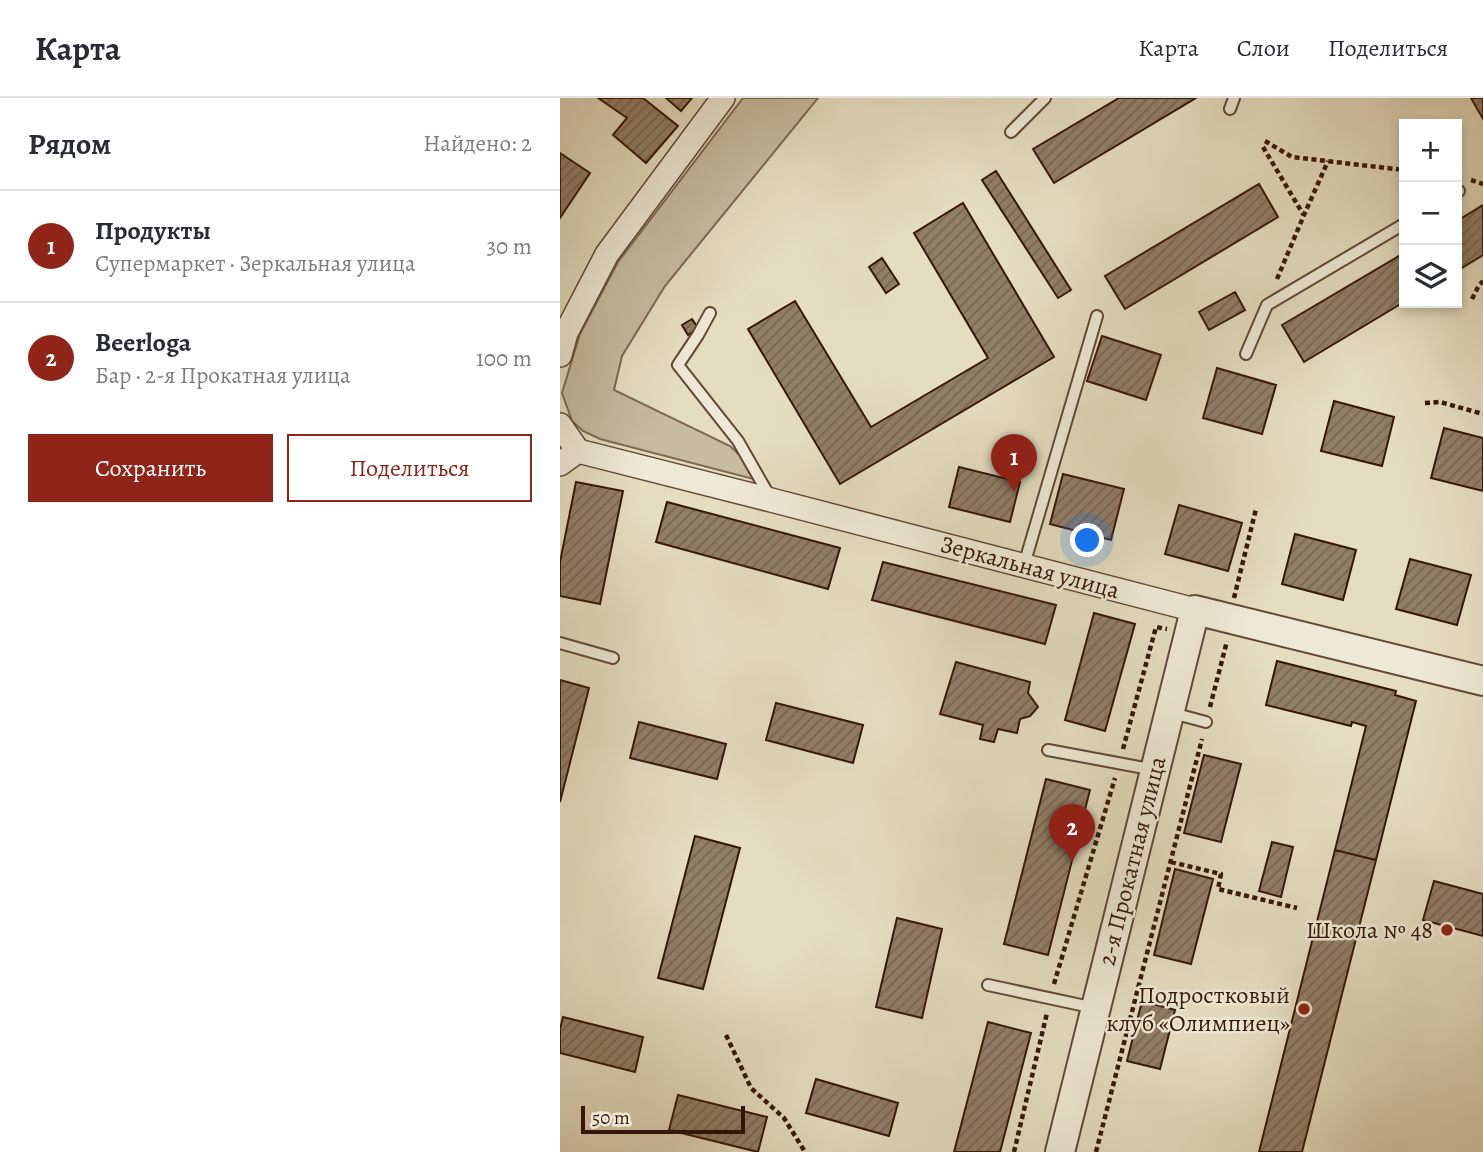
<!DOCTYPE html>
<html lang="ru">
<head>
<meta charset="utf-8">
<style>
	:root { --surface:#fff; --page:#f7f7f7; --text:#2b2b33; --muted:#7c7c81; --line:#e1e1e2; --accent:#8f2418 }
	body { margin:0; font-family:Alegreya,serif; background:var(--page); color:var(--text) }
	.controls { position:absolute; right:21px; top:21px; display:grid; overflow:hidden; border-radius:0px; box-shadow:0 4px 10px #0003 }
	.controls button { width:63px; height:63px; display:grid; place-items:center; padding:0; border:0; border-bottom:2px solid var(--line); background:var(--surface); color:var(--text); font:35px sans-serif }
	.scale { position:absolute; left:21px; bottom:18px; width:164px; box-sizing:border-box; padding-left:7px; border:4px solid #361707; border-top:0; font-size:19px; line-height:24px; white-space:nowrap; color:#361707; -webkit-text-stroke:5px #eee9d6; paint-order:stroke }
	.you { position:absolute; left:528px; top:443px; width:24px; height:24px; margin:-18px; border:5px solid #fff; border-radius:50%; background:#1a73e8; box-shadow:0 0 0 10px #1a73e833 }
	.badge { display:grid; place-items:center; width:46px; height:46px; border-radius:50%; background:var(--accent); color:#fff; font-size:23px; font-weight:700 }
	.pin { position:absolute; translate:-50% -58px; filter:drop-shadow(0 2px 4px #0008) }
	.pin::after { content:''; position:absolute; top:37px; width:24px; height:21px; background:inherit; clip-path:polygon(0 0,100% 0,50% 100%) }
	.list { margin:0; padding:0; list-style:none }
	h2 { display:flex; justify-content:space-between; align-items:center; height:91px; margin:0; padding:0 28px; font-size:30px }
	h2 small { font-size:23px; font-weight:400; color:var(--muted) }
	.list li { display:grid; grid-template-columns:46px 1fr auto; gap:21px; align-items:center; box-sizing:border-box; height:112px; padding:0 28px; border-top:2px solid var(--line) }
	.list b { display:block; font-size:26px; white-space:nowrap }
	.list p { margin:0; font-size:23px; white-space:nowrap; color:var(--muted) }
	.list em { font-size:23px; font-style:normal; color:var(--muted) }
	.actions { display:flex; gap:14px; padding:21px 28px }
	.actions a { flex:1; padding:16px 0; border:2px solid var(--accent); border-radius:0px; text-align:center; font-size:24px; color:var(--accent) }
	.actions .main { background:var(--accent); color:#fff }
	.icon { flex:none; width:38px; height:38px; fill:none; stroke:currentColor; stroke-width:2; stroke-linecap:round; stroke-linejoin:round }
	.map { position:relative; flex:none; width:923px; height:1054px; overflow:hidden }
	header { display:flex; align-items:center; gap:42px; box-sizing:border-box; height:98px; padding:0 35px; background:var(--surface); border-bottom:2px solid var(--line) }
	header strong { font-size:33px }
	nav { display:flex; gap:38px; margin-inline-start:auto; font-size:24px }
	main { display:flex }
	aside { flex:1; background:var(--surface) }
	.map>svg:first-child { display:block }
	.grass { fill:#c7bba1; stroke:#7e6954; stroke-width:2 }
	.building { fill:url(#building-hatch); stroke:#361707; stroke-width:2 }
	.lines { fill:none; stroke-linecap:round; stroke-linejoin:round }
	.service-casing { stroke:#624835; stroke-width:14 }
	.minor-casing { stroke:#624835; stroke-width:26 }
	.tertiary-casing { stroke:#624835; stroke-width:32 }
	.path { stroke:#361707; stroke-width:4.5; stroke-dasharray:5 3.5; stroke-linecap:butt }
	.service { stroke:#eee9d6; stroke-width:10 }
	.minor { stroke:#eee9d6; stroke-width:23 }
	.tertiary { stroke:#eee9d6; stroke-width:28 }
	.poi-dot { fill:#8f2418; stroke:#eee9d6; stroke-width:2.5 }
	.labels { text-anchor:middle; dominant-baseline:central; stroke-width:5; stroke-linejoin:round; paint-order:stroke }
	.street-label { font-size:24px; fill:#361707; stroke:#eee9d6 }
	.poi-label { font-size:24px; fill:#361707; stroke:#eee9d6; text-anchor:end }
</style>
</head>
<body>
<header>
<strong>Карта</strong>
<nav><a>Карта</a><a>Слои</a><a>Поделиться</a></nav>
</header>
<main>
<aside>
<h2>Рядом<small>Найдено: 2</small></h2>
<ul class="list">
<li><span class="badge">1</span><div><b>Продукты</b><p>Супермаркет · Зеркальная улица</p></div><em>30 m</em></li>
<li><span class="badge">2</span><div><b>Beerloga</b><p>Бар · 2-я Прокатная улица</p></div><em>100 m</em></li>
</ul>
<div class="actions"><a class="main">Сохранить</a><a>Поделиться</a></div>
</aside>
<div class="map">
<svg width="923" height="1054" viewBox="0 0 923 1054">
	<defs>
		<pattern id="building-hatch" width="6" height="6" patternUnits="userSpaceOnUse" patternTransform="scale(1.75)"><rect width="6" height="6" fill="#917e67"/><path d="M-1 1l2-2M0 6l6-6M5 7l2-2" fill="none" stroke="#776653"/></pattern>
	</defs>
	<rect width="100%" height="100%" fill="#e5ddc0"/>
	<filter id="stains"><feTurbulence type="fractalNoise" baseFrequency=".00286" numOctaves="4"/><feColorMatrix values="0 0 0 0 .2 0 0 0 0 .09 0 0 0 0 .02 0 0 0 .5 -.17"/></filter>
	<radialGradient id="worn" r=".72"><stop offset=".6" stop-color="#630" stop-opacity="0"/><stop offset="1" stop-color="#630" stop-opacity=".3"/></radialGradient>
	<!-- grass -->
	<path class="grass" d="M183 0H258L105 188 62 258 54 292 170 348 209 385 40 341 23 333 12 323 2 295 20 236 58 164Z"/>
	<!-- building -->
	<path class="building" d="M38 0H83L118 28 86 65 53 37 67 20Z
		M106 0H132L121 13Z
		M559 0H636L494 85 473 51Z
		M911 0H923V21Z
		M0 55 30 75 0 120Z
		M436 73 511 192 498 200 422 82Z
		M699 86 718 119 565 211 545 178Z
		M403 105 494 259 280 386 188 231 235 203 311 329 428 260 354 135Z
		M923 107V157L897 173V123Z
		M844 155V204L744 264 722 227Z
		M322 160 339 186 326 195 309 169Z
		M675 194 685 212 649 232 639 214Z
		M132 221 138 230 128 237 122 227Z
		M542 238 601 257 586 302 527 283Z
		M657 270 716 287 702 336 643 320Z
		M774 303 834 319 822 368 761 353Z
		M884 330 923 340V393L871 380Z
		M399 369 460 384 450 424 389 409Z
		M503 376 564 391 551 442 490 426Z
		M16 384 63 393 40 506 0 498V464Z
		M107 404 280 450 268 491 96 444Z
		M619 407 682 425 668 473 605 456Z
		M735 436 796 452 783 502 722 486Z
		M850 461 911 477 897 527 836 511Z
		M323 464 496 507 485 546 312 502Z
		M534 515 575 526 545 633 505 622Z
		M717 563 836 593 835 597 856 603 816 762 775 752 806 628 792 624 791 628 706 607Z
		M396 564 470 584 468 595 478 609 470 618 460 621 457 635 438 631 434 644 420 641 423 627 380 616Z
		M0 582 29 590 0 704Z
		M216 605 303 627 293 665 206 642Z
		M79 624 166 646 157 681 70 660Z
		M644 657 681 666 661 744 624 735Z
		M486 681 530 692 488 857 444 846Z
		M135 738 180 750 143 891 98 880Z
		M712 744 733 749 721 799 699 793Z
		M775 752 816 762 742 1054H699Z
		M615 771 653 781 631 866 594 857Z
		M874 783 923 796V838L863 822Z
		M337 820 382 831 362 920 316 909Z
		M582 903 615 912 600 971 567 963Z
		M3 919 83 939 75 974 0 955V931Z
		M428 924 471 935 440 1054H394Z
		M256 981 338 1005 329 1038 246 1015Z
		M118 997 207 1019 198 1054 109 1032Z"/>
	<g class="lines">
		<defs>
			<path id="service" d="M670 11 674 0
				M451 34 485 0
				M897 94 899 93
				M150 215 138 237 118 267 178 343 210 399
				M686 256 707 207 844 126
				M464 467 537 218
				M0 545 53 560
				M612 615 646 624
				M488 652 595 672
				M428 887 535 910"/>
			<path id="minor" d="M0 257 6 235 47 156 163 0
				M0 327 18 353
				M18 353 211 402 635 512
				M0 366 18 353"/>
			<path id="tertiary" d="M500 1054 635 512 923 583"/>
		</defs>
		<!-- service casing -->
		<use href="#service" class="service-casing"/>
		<!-- minor casing -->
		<use href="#minor" class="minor-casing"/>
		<!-- tertiary casing -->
		<use href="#tertiary" class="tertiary-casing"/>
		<!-- path -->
		<path class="path" d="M705 43 732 59 844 72
			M703 49 743 116
			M911 82 923 86
			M717 181 744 117 768 63
			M912 201 919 187 923 183
			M865 305 880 304 923 316
			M674 500 696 411
			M650 609 667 543
			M563 651 596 529 607 531
			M611 764 661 776 658 791 737 810
			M494 886 555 680
			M166 937 191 990 224 1020 245 1054
			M454 1054 487 915
			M536 1054 642 641"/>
		<!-- service -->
		<use href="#service" class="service"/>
		<!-- minor -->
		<use href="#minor" class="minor"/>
		<!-- tertiary -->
		<use href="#tertiary" class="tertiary"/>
	</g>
	<!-- markers -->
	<g class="poi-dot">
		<circle cx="887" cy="832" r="7"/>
		<circle cx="744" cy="911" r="7"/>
	</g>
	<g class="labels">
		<!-- street labels -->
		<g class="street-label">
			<text transform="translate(470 469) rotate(15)">Зеркальная улица</text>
			<text transform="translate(572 763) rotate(-76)">2-я Прокатная улица</text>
		</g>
		<!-- poi labels -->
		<g class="poi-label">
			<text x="873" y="832">Школа № 48</text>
			<text x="730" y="897">Подростковый<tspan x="730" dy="28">клуб «Олимпиец»</tspan></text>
		</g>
	</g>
	<rect width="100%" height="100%" filter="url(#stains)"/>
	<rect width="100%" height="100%" fill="url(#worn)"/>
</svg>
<div class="controls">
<button>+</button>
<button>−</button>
<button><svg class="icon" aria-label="layers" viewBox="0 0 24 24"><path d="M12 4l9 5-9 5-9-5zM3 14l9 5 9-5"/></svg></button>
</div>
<div class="scale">50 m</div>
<div class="you"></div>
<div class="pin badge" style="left:454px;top:394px">1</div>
<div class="pin badge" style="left:512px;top:764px">2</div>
</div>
</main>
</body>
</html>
